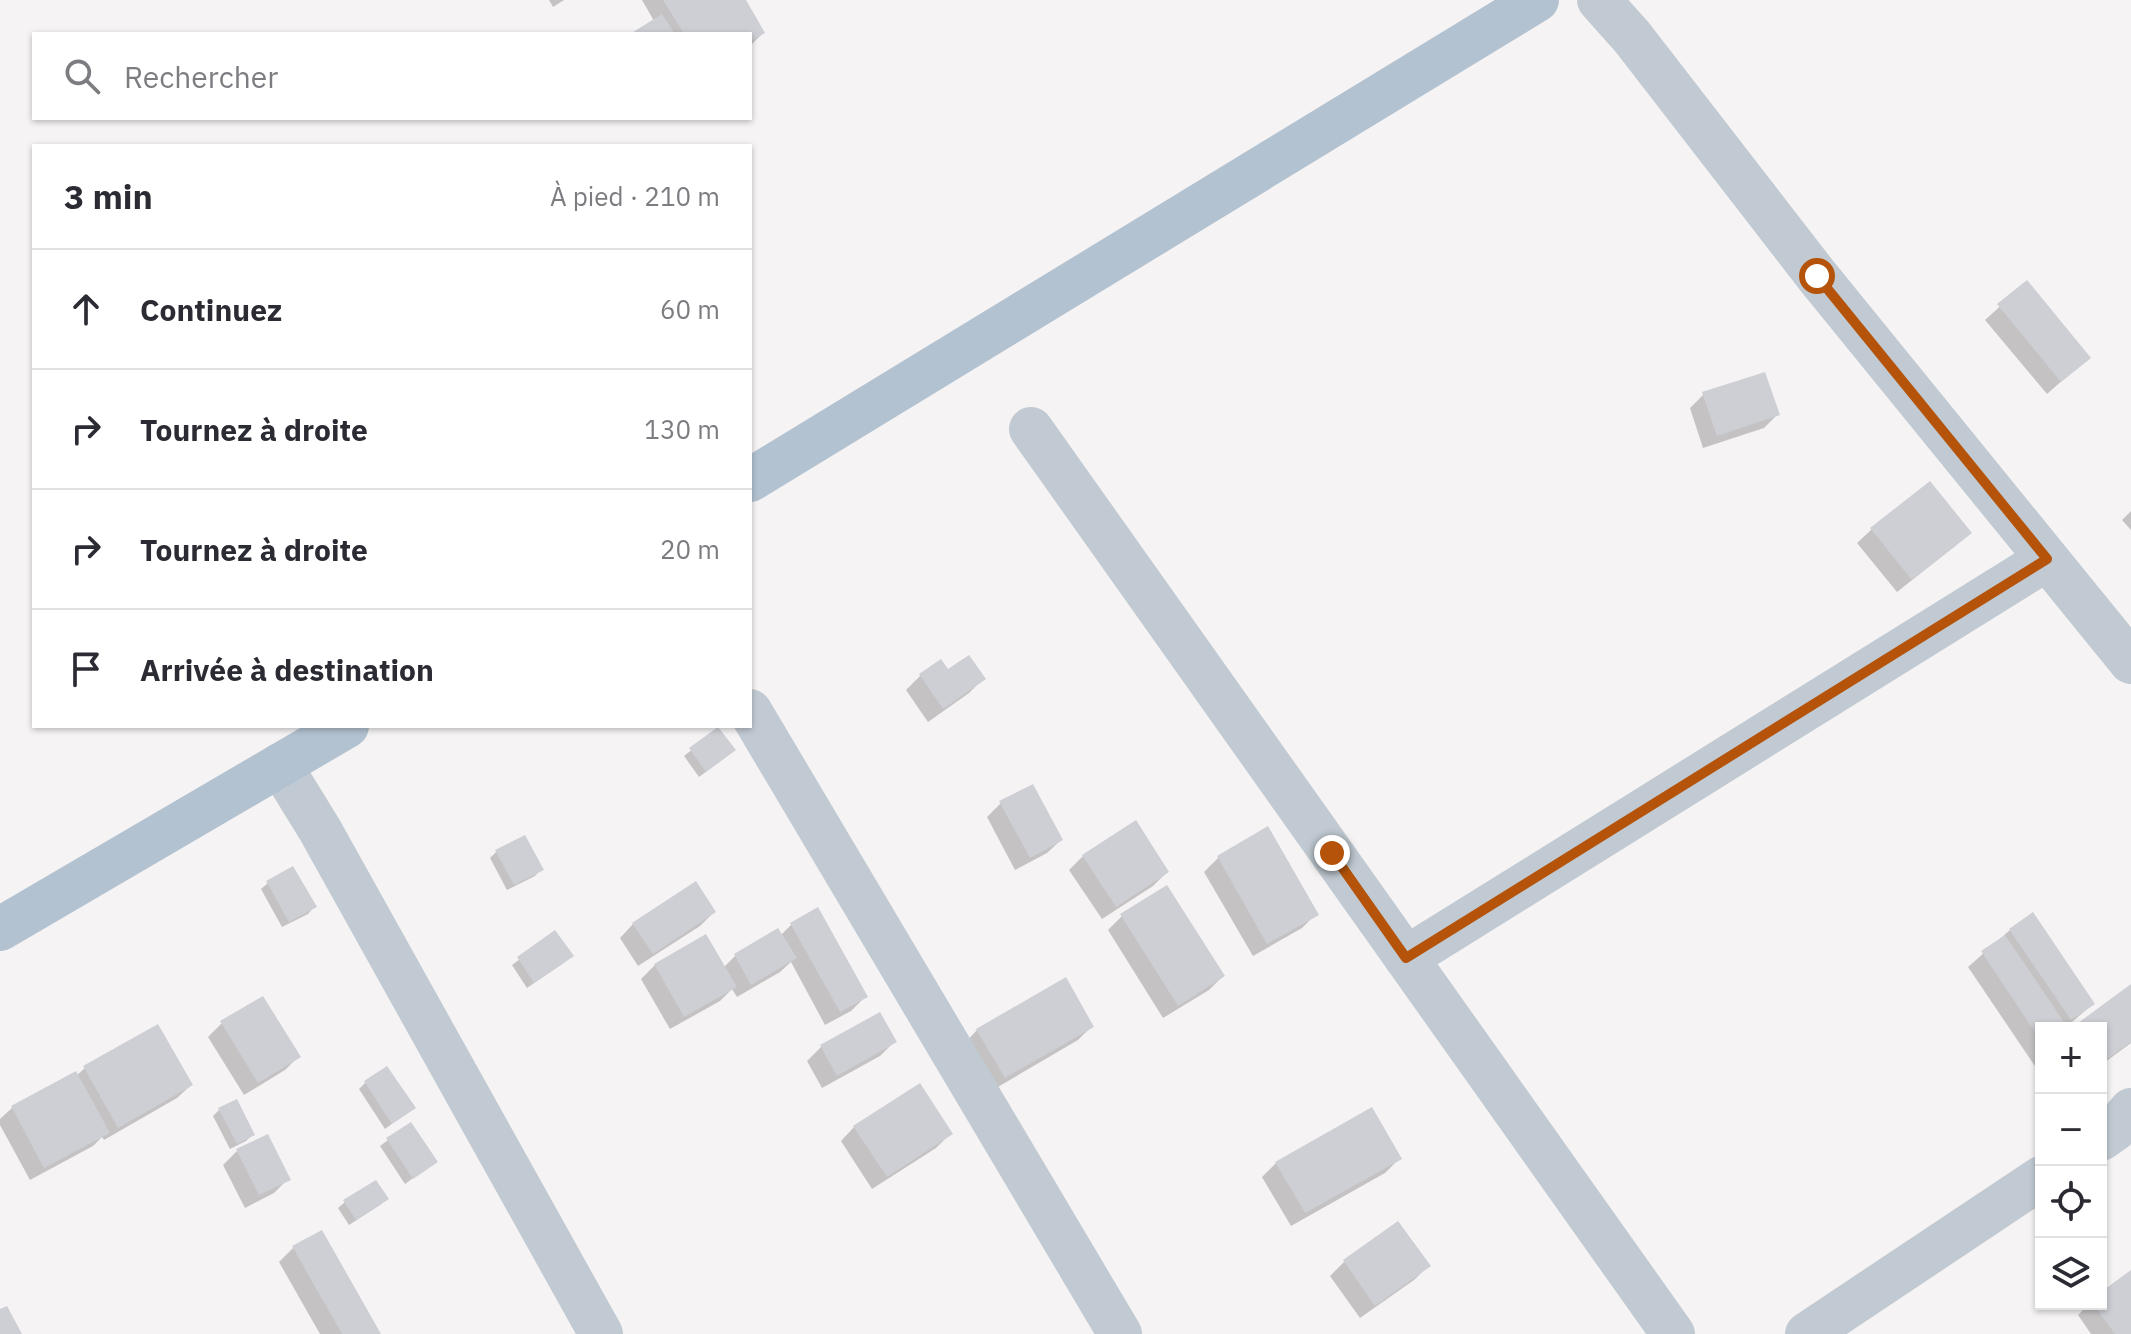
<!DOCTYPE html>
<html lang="fr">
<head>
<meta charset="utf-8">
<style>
	:root { --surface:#fff; --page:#f2f2f3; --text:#2b2b33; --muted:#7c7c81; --line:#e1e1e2 }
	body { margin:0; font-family:"IBM Plex Sans",sans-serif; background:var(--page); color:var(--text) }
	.controls { position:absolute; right:24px; bottom:24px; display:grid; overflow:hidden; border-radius:0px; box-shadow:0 2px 6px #0004 }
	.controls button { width:72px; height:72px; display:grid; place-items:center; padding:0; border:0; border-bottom:2px solid var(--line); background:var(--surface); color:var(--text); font:40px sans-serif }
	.stop { position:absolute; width:24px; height:24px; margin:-18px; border:6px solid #b45309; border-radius:50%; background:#fff }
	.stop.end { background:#b45309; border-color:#fff; box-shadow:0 2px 8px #0008 }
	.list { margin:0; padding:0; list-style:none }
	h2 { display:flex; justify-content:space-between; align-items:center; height:104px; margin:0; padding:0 32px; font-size:34px }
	h2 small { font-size:26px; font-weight:400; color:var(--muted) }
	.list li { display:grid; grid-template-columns:52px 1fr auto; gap:24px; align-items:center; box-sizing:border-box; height:120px; padding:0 32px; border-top:2px solid var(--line) }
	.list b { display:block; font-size:30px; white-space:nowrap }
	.list em { font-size:26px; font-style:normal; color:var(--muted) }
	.icon { flex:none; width:44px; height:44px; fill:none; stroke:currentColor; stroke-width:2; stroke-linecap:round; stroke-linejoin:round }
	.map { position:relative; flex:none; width:2131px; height:1334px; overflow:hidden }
	.search { position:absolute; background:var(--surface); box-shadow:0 2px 6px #0004; left:32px; top:32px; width:720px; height:88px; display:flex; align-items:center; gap:20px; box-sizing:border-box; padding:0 28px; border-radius:0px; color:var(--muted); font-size:30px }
	.panel { position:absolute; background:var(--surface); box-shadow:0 2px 6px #0004; left:32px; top:144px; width:720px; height:584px; border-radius:0px }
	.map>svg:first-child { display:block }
	.shadow { fill:#0003 }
	.building { fill:#cdcfd5 }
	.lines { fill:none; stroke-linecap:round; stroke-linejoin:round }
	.minor { stroke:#c1cad2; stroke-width:44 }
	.major { stroke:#b3c2d1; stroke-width:44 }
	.route { stroke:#b45309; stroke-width:10 }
</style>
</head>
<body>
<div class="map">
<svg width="2131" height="1334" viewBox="0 0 2131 1334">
	<rect width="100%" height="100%" fill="#f5f3f3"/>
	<!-- shadow -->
	<path class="shadow" d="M549 0H564L553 7Z
		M642 0H743L763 33 750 46V34H634L654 21Z
		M2026 283 2088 358 2047 394 1985 320Z
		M1704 394 1778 414 1764 428 1703 448 1690 408Z
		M1929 483 1969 533 1955 546 1897 592 1857 543 1871 530Z
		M2131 511V530L2122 520Z
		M941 662 948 672 983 679 969 693 928 722 906 690 920 676Z
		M718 729 727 756 699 777 684 756Z
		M1001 803 1061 840 1047 853 1015 870 987 817Z
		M1267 829 1316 914 1302 928 1253 956 1204 872 1218 858Z
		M497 851 541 869 535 876 507 890 490 858Z
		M1083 856 1167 872 1153 886 1102 919 1069 870Z
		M268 883 314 907 308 914 282 927 261 889Z
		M714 912 700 926 638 966 620 938 633 924Z
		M1122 916 1223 976 1209 990 1163 1018 1108 930Z
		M792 924 865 997 851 1011 825 1025 791 962 780 972 737 997 732 989 720 1001 670 1029 641 979 655 965 723 968 735 956 781 935Z
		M2010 930 2093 1004 2065 1028H2041V1075L1968 967Z
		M555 933 565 962 527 988 512 965Z
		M2131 986V1043L2101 1065V1028H2074Z
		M879 1015 894 1042 880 1056 822 1088 807 1061 821 1047Z
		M222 1023 299 1056 285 1070 244 1095 208 1037Z
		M1091 1027 1078 1040 991 1091 964 1044 977 1030Z
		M85 1068 191 1085 177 1098 104 1140 102 1137 93 1146 30 1180 0 1125V1119L12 1108 75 1074 76 1076Z
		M365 1083 413 1108 385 1129 359 1089Z
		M219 1110 253 1134 246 1141 230 1149 213 1116Z
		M410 1124 435 1162 405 1184 380 1146Z
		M854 1127 950 1134 936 1148 872 1189 841 1141Z
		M237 1151 288 1179 274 1193 245 1208 223 1165Z
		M1399 1159 1385 1173 1291 1226 1262 1177 1276 1163Z
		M386 1199 380 1205 349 1225 338 1208 345 1202Z
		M1397 1224 1428 1266 1414 1280 1360 1318 1330 1276 1344 1262Z
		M293 1248 378 1334H320L279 1262Z
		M2131 1273V1334H2091L2078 1315 2089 1304H2101V1294Z"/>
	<!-- building -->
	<path class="building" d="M663 0H746L765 33 750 42V34H684Z
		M662 14 675 34H630Z
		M2027 280 2091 358 2061 382 1997 304Z
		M1765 372 1780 415 1717 436 1702 392Z
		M1930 481 1972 533 1912 580 1870 528Z
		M969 655 986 679 943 709 919 674 941 659 948 669Z
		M718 727 736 750 706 772 689 748Z
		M1033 784 1063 840 1030 858 999 801Z
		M1136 820 1169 872 1116 907 1082 855Z
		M1268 826 1319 915 1267 944 1217 856Z
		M525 835 544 870 514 885 495 850Z
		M293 866 317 907 289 922 266 881Z
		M696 881 716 912 653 954 632 923Z
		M1167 885 1225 976 1178 1006 1120 914Z
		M818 907 868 997 840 1012 790 923Z
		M2033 912 2095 1004 2071 1020 2009 929Z
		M778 928 797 958 751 985 734 954Z
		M555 930 574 956 534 983 517 957Z
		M706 934 737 987 684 1017 654 964Z
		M2005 935 2068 1028H2041V1041L1981 951Z
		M1066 977 1094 1027 1005 1078 976 1029Z
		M2131 984V1042L2101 1063V1028H2076L2074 1026Z
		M263 996 301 1057 258 1083 220 1021Z
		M880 1012 897 1042 837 1076 820 1045Z
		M158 1024 193 1085 118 1128 83 1066Z
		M387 1066 416 1108 392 1124 364 1081Z
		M76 1071 110 1133 44 1168 11 1106Z
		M920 1083 953 1134 887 1177 853 1126Z
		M237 1099 255 1135 237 1144 218 1108Z
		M1372 1107 1402 1159 1305 1213 1275 1162Z
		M411 1122 438 1162 413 1179 386 1138Z
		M268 1134 291 1180 259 1195 236 1149Z
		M376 1180 389 1199 356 1220 343 1200Z
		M1398 1221 1431 1266 1375 1306 1343 1260Z
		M322 1230 381 1334H342L292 1246Z
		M2131 1270V1334H2115L2093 1304H2101V1292Z
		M7 1306 22 1334H0V1309Z"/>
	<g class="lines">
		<!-- minor -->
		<path class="minor" d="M1599 0 1632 37 1817 276 2131 662
			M1031 429 1673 1334
			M750 711 1120 1334
			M280 765 320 830 601 1334
			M1406 958 2047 559
			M2101 1139 2114 1130 2131 1110
			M1807 1334 2041 1178"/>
		<!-- major -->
		<path class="major" d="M750 480 1537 0
			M0 929 347 726"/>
	</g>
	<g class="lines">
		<!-- route -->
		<path class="route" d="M1332 853 1406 958 2047 559 1817 276"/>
	</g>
</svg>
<div class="controls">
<button>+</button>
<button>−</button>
<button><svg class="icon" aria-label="locate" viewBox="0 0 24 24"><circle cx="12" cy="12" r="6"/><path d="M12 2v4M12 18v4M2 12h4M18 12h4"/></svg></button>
<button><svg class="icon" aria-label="layers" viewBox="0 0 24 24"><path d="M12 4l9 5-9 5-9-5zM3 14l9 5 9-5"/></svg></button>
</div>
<div class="stop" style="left:1817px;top:276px"></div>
<div class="stop end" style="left:1332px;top:853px"></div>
<div class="search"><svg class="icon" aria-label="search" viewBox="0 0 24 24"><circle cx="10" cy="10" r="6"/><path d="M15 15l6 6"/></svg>Rechercher</div>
<section class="panel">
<h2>3 min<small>À pied · 210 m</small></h2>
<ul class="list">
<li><svg class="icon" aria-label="ahead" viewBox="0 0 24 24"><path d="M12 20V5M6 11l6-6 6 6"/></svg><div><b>Continuez</b></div><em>60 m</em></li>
<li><svg class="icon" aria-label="right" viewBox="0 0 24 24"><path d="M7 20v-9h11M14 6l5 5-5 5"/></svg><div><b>Tournez à droite</b></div><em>130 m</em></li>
<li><svg class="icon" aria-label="right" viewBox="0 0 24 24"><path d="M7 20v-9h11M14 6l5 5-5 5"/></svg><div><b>Tournez à droite</b></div><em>20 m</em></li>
<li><svg class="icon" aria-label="arrive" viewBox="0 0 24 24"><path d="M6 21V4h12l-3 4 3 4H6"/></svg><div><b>Arrivée à destination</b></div></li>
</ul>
</section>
</div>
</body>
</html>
